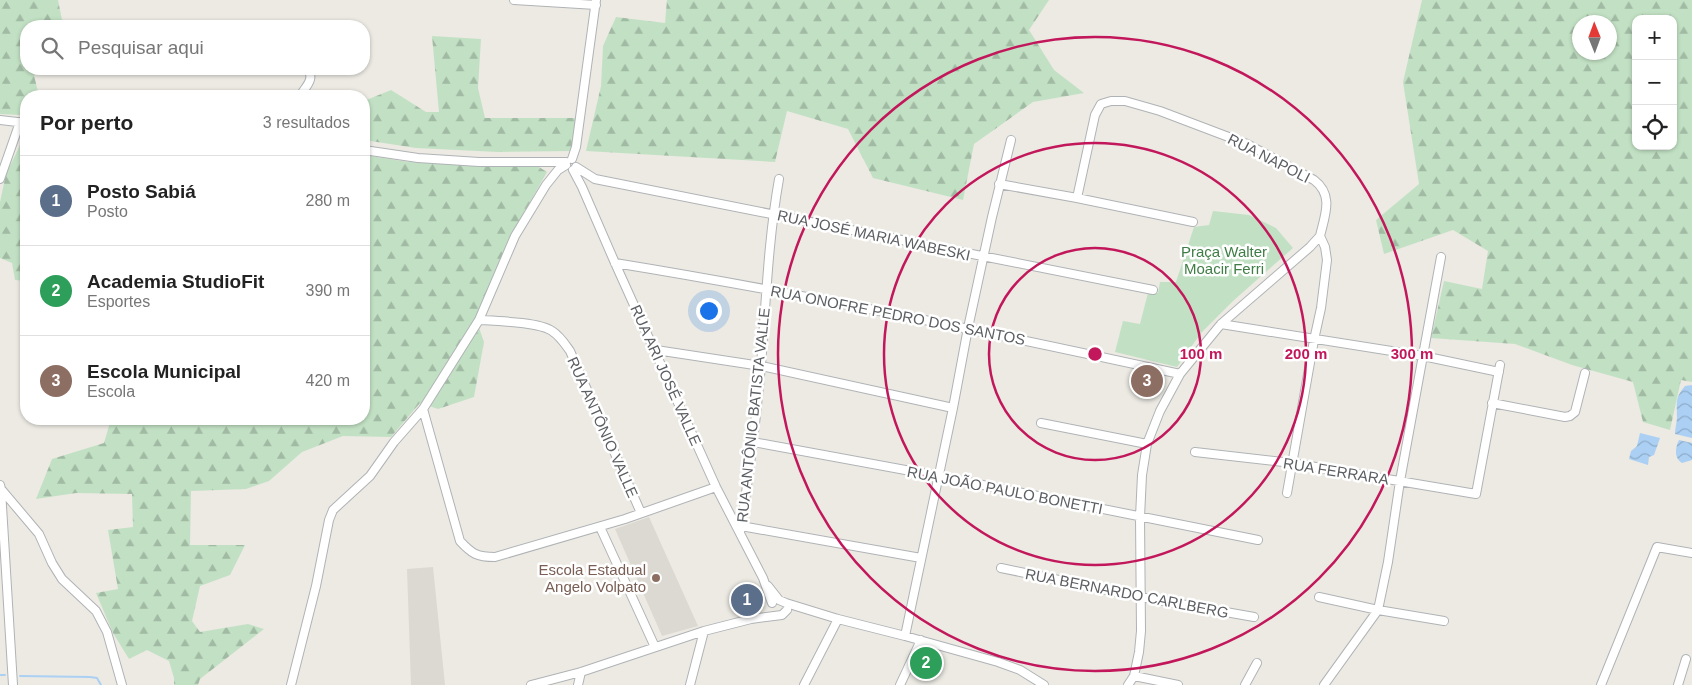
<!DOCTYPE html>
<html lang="pt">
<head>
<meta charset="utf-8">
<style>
	:root { --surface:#fff; --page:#f2f2f2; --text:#222; --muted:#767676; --line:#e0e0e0; --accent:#1a73e8 }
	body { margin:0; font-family:Arial,sans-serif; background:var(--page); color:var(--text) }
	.controls { position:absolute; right:15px; top:15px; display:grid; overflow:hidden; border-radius:10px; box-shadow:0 1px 4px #0004 }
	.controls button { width:45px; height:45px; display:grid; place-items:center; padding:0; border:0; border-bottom:1px solid var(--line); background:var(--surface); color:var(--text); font:25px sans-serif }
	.compass { position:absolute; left:1572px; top:15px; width:45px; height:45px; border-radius:50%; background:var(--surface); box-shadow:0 1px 4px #0004; rotate:359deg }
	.you { position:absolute; left:708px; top:310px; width:18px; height:18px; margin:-12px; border:4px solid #fff; border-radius:50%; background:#1a73e8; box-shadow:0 0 0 8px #1a73e833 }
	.badge { display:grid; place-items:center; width:32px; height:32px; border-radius:50%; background:var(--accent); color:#fff; font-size:16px; font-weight:700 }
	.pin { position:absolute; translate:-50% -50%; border:2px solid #fff; box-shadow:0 1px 5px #0006 }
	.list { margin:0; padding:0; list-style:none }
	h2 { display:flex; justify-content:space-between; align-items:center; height:65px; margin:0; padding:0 20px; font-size:21px }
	h2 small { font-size:16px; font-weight:400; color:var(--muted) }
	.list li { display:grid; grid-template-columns:32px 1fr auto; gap:15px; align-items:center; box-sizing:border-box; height:90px; padding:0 20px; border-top:1px solid var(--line) }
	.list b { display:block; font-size:19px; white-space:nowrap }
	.list p { margin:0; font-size:16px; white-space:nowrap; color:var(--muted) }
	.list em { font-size:16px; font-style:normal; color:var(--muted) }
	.icon { flex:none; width:28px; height:28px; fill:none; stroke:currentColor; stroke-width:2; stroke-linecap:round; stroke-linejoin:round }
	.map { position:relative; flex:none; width:1692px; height:685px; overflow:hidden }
	.search { position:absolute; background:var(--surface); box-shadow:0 1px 4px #0004; left:20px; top:20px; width:350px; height:55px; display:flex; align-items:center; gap:12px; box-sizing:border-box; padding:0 18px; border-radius:20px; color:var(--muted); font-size:19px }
	.panel { position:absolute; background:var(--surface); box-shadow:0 1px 4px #0004; left:20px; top:90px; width:350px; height:335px; border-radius:20px }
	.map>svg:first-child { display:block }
	.education { fill:#dbd9d1 }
	.green { fill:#c2e1c4 }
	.forest { fill:url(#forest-firs); fill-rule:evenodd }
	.water { fill:url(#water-waves) }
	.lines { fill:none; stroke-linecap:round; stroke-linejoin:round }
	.stream { stroke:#abd0f4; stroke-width:2 }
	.minor-casing { stroke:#b0b3b6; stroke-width:10 }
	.minor { stroke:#fff; stroke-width:8 }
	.ring { fill:none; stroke:#c2185b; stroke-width:2.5 }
	.education-dot { fill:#8d6e63; stroke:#fff; stroke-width:2 }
	.labels { text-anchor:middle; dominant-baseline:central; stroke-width:5; stroke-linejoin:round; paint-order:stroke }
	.street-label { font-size:15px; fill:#5b5e62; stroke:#fff }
	.park-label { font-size:15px; fill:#3e7d45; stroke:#fff }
	.education-label { font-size:15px; fill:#785e54; stroke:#fff; text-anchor:end }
	.centre { fill:#c2185b; stroke:#fff; stroke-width:2.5 }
	.ring-label { font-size:15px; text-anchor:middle; font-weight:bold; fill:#c2185b; stroke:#fff; stroke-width:5; stroke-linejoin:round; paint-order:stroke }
</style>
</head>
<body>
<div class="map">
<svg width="1692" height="685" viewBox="0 0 1692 685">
	<defs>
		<pattern id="forest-firs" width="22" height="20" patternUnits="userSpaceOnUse" patternTransform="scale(1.25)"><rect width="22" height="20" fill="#c2e1c4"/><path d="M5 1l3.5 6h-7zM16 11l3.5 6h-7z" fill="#a1baa3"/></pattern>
		<pattern id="water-waves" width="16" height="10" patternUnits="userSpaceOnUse" patternTransform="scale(1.25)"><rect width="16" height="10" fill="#abd0f4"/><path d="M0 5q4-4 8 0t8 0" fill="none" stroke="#8eacc9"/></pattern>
	</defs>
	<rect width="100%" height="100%" fill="#eceae3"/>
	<!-- education -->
	<path class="education" d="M649 517 698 626 662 636 615 529Z
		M433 567 445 685H411L407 569Z"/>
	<!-- green -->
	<path class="green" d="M1213 211 1249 215 1276 228 1293 248 1233 301 1201 333 1177 367 1115 352 1123 321 1140 324 1148 293H1158L1160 282H1176L1194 227 1209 225Z"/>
	<!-- forest -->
	<path class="forest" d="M0 0H58L62 20 65 26H26V69H34L33 71 39 96H26V109L19 115 0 114Z
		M667 0H1049L1029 30 1054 70 1084 93 1033 102 974 144 963 200 873 178 848 129 787 111 775 162 586 151 601 86 603 46 616 17 665 23Z
		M1422 0H1692V382L1681 380 1670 430 1643 422 1633 382 1572 365 1515 344 1431 338 1444 281 1482 289 1488 251 1453 230 1384 254 1376 220 1419 184 1403 82ZM1636 19H1673V146H1636ZM1580 22H1610V52H1580Z
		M432 36 481 39 478 88 485 118H576L572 151 498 152 416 148 364 140V101L391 90 426 112H439Z
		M26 133V281L15 280 12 263 0 258V202L6 174Z
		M364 155 409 162 539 167 547 172 508 241 489 291 476 319 484 342 474 397 438 409 420 403 391 437 343 436 302 452 269 481 246 489 191 491 190 545H245L230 575 200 586 192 621 200 632 248 624 264 629 200 679 198 685H174V678L169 661 147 650 129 659 113 633 96 593 118 589 108 530 133 527 132 494 76 493 36 499 52 459 104 443 111 419H364Z"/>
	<!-- water -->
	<path class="water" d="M1692 385V438L1675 434C1675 428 1677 422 1677 417 1677 401 1675 398 1685 386Z
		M1640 433 1660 438 1654 455 1649 457 1648 465 1629 459 1631 451 1637 446Z
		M1679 440 1692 443V460L1682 463C1674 458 1675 448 1679 440Z"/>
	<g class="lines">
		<!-- stream -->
		<path class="stream" d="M0 675H5
			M20 676 90 677 97 678 101 685"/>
		<defs>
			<path id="minor" d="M514 0 596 5
				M300 96C305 87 315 80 308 69
				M0 120 26 123
				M364 150 418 158 479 162H566
				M572 159 576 147 596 0
				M576 167 595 179 1153 290
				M573 170 582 187 615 263 716 487 763 578 772 603
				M0 179 20 122
				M999 184 1077 198 1193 222
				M1077 198 1095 115 1101 104 1111 101H1125L1160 111 1247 144 1314 180C1334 195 1325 215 1320 236L1325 247 1327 260 1321 308 1314 340 1287 493
				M615 263C805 294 992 333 1180 374
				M479 320C497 321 539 322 552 331 560 336 565 344 570 351L641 513
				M1221 324 1423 356 1499 372
				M656 350 761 366 953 408
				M1492 403 1565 417 1570 416 1575 412 1585 373
				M423 409 460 541C472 554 477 557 495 557L625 519 716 487
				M1041 423 1147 444
				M753 442 938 476 1258 540
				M1195 452 1292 463 1476 494 1500 365
				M0 485 1 489 39 534 52 563 62 579 96 611 107 632 122 685
				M1 490 13 685
				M741 526 921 558
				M600 527 655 647
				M740 532C749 477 756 421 761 365 766 303 768 241 779 179
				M1001 568 1141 597 1254 617
				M768 586 779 600 786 603 838 619 905 636 998 662 1020 670 1044 685
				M1319 597 1378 610 1444 621
				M905 636 953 408 968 328 992 217 1011 140
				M1134 676 1178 685
				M291 685 316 586 329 520 333 510 370 476 394 442 423 409 479 320 515 236 546 185 558 170 566 165
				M531 685 581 672 704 631 751 619 782 615 787 610
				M578 685 581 672
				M690 685 704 631
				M804 685 838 619
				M900 685 921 640
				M1128 685 1134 676 1139 652 1141 631 1140 517 1142 475 1147 444 1160 411 1180 374 1221 324 1310 247 1320 236
				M1245 685 1257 663
				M1324 685 1378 610 1388 562 1400 481 1441 257
				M1601 685 1657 547 1692 553
				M1678 685 1686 659"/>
		</defs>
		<!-- minor casing -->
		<use href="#minor" class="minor-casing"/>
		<!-- minor -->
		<use href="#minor" class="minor"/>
	</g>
	<!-- distance rings -->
	<g class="ring">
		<circle cx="1095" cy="354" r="106"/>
		<circle cx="1095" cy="354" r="211"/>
		<circle cx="1095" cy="354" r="317"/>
	</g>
	<!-- markers -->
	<circle class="education-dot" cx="656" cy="578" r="5"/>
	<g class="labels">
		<!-- street labels -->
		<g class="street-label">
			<text transform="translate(1269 158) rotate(27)">RUA NAPOLI</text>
			<text transform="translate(874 235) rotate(12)">RUA JOSÉ MARIA WABESKI</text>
			<text transform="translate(898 315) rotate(11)">RUA ONOFRE PEDRO DOS SANTOS</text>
			<text transform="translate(666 375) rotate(66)">RUA ARI JOSÉ VALLE</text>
			<text transform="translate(753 415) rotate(-84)">RUA ANTÔNIO BATISTA VALLE</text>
			<text transform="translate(603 427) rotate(66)">RUA ANTÔNIO VALLE</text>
			<text transform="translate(1336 471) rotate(9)">RUA FERRARA</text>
			<text transform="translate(1005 490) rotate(11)">RUA JOÃO PAULO BONETTI</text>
			<text transform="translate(1127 593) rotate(11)">RUA BERNARDO CARLBERG</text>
		</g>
		<!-- park labels -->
		<g class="park-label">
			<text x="1224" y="251">Praça Walter<tspan x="1224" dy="17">Moacir Ferri</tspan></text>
		</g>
		<!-- education labels -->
		<g class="education-label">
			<text x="646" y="569">Escola Estadual<tspan x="646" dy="17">Angelo Volpato</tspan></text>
		</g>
	</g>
	<circle cx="1095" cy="354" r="8" class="centre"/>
	<g class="ring-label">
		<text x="1201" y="359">100 m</text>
		<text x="1306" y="359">200 m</text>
		<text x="1412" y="359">300 m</text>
	</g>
</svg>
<div class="controls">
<button>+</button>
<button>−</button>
<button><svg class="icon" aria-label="locate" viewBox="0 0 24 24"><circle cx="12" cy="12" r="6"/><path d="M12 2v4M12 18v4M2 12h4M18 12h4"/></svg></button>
</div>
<svg class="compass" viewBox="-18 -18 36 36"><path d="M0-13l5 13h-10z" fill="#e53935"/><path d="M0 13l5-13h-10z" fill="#767676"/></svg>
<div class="you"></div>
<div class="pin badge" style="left:747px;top:600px;background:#5c6f8a">1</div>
<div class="pin badge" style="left:926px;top:663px;background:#2e9e5b">2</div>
<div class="pin badge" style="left:1147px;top:381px;background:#8d6e63">3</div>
<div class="search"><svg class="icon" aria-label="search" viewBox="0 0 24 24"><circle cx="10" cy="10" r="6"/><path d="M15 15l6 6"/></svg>Pesquisar aqui</div>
<section class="panel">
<h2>Por perto<small>3 resultados</small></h2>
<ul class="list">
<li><span class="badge" style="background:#5c6f8a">1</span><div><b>Posto Sabiá</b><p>Posto</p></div><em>280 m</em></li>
<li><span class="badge" style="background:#2e9e5b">2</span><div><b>Academia StudioFit</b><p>Esportes</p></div><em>390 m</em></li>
<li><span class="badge" style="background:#8d6e63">3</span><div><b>Escola Municipal</b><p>Escola</p></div><em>420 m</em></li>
</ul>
</section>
</div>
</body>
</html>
